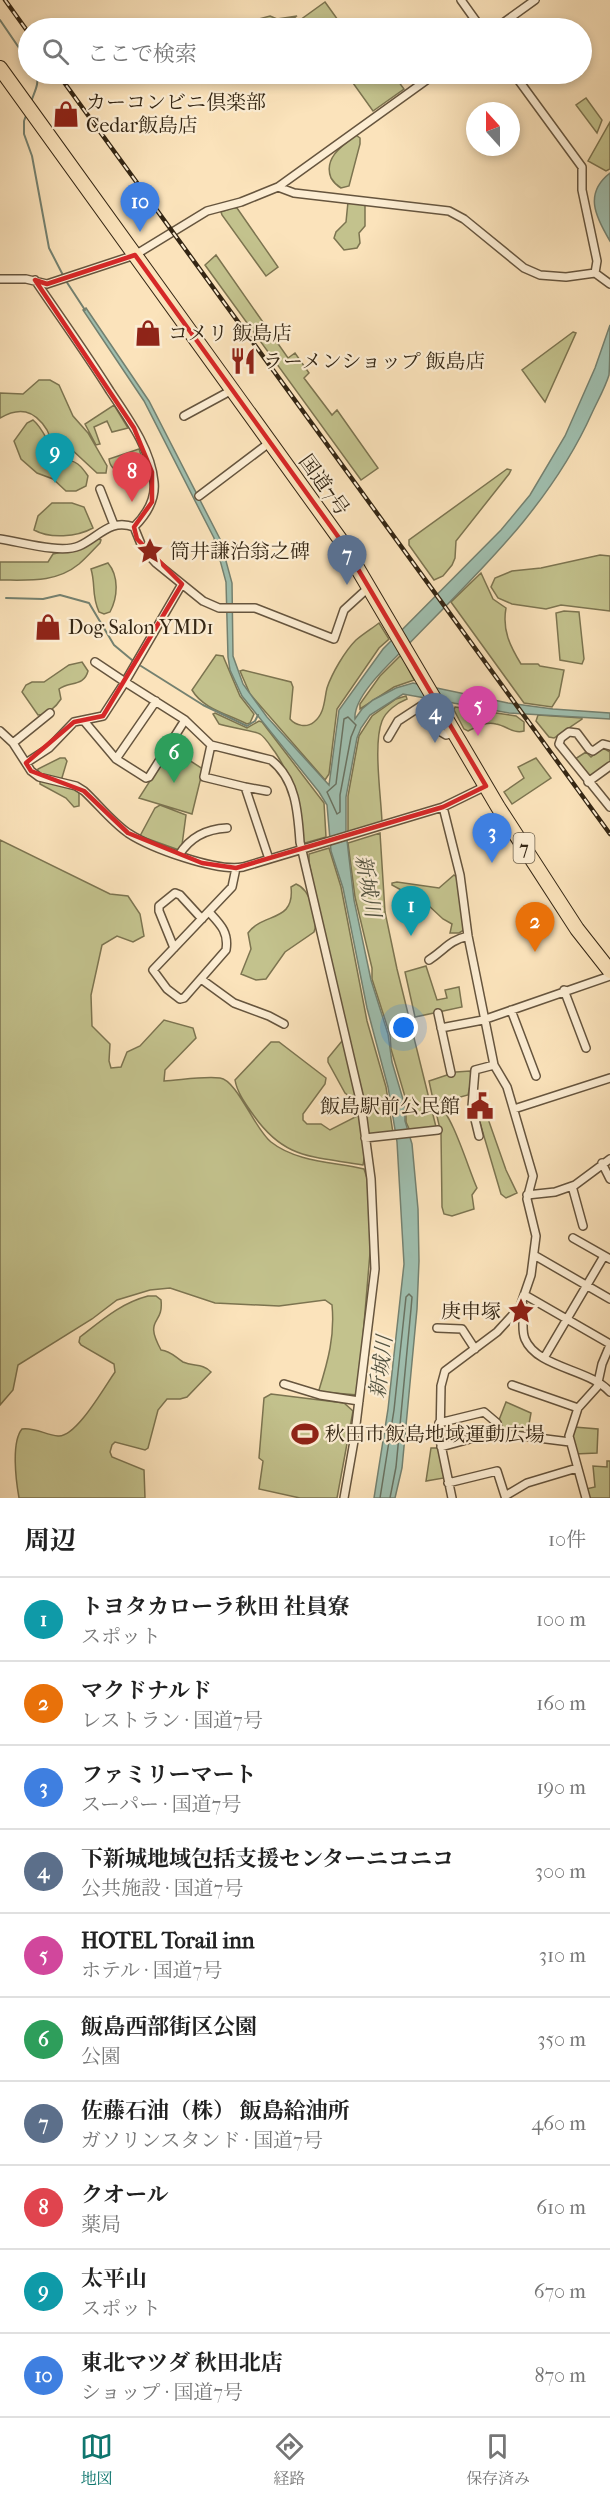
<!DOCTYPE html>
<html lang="ja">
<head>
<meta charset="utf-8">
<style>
	:root { --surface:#fff; --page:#f2f2f2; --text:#222; --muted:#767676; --line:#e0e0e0; --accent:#0f766e }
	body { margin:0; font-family:"IM FELL French Canon","Noto Serif JP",serif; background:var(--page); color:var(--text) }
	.compass { position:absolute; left:466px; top:102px; width:54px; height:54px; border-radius:50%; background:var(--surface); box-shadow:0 3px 9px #0003; rotate:339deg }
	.you { position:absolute; left:404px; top:1028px; width:21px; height:21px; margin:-15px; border:4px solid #fff; border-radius:50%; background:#1a73e8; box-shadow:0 0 0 9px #1a73e833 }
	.badge { display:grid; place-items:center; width:39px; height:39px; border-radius:50%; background:var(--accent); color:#fff; font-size:20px; font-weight:700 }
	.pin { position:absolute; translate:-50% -50px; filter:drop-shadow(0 2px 3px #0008) }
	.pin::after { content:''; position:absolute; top:32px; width:21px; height:18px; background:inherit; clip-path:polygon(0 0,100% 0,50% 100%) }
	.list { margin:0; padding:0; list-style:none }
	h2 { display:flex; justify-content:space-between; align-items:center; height:78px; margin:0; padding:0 24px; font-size:26px }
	h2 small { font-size:20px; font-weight:400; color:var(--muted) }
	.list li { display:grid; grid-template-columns:39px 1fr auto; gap:18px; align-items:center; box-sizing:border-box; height:84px; padding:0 24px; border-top:2px solid var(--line) }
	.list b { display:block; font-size:22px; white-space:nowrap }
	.list p { margin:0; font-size:20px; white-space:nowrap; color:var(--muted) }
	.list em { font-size:20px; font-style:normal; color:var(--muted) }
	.icon { flex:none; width:33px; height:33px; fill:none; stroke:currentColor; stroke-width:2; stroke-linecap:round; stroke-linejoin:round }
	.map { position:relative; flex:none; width:610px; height:1498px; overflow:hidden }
	.search { position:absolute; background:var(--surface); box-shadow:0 3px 9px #0003; left:18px; right:18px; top:18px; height:66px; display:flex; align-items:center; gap:15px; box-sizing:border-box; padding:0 21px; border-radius:33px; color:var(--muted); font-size:22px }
	.sheet { height:918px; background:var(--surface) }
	nav { display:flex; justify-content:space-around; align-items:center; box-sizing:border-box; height:84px; border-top:2px solid var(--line); background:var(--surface); font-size:16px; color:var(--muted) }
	nav a { display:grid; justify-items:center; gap:3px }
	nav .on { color:var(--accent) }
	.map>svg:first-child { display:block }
	.green { fill:#c3c28d; stroke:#7c7450; stroke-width:1.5 }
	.water { fill:#9fbeae; stroke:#748170; stroke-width:1.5 }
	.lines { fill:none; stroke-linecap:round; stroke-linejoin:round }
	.shore { stroke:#6a7261; stroke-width:1.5 }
	.stream { stroke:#748170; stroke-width:2 }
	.street-casing { stroke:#66553e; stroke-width:10 }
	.highway-casing { stroke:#342614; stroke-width:16 }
	.street { stroke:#fcedd3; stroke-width:7 }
	.highway { stroke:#fbe3bb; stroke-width:14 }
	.rail-casing { stroke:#342614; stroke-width:4.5 }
	.rail { stroke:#fcedd3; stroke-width:2; stroke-dasharray:7; stroke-linecap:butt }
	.marked { fill:none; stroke:#d62828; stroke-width:4.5; stroke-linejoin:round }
	.labels { text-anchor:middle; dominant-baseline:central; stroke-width:4.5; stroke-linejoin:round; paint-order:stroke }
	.shield { fill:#fcedd3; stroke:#70624d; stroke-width:1.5 }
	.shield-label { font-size:18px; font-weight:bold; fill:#342614 }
	.poi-label { font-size:20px; fill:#342614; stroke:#fcedd3; text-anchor:start }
	.street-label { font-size:20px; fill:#342614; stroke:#fcedd3 }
	.water-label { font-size:21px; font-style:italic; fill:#545442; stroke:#fcedd3 }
</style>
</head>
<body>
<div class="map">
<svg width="610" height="1498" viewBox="0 0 610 1498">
	<rect width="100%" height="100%" fill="#fbe3bb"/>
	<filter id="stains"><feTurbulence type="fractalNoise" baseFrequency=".00333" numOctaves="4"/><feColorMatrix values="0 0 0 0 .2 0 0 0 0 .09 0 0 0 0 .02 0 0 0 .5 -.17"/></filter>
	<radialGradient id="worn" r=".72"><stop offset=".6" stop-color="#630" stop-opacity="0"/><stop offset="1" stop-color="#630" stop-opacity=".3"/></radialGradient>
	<!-- green -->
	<path class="green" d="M325 2 343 27 289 28Z
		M270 16 277 19 297 16 280 28H244L240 24Z
		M352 74H393L404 89 373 111 348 76Z
		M586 98 602 120 597 133 576 105Z
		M610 122V169L606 171 588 161Z
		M356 135 360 138V144L349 186 341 188C336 185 334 183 331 178 323 158 343 145 356 135Z
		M348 202 365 205V226L359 233 360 243 357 248 344 250 334 238 336 232 346 222Z
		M232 208H237L278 267 266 276 222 215 221 212Z
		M216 255 288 358 295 353 309 373 304 378 332 415 337 410 378 468 361 480 205 265Z
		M573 332 576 333 545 402 522 370Z
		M39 380H50L59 385 73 416 88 433 107 466 106 473H97L70 448 56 447C51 442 50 436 47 430 34 409 19 407 0 418V393L23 394Z
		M114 405 128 428 112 432 107 421 94 427 100 444 96 445 85 424Z
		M33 420C45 430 47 445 58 454 71 465 74 455 88 476L86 486 76 491H66L53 479 37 473 21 459 14 441 27 423Z
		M139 449 145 467C134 475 111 476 109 459Z
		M507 469 511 470 509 474 456 541 455 558 452 565 443 576 434 580 409 545V540Z
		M52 503H72L84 507 93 528C77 537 50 539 34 530L38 516Z
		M97 538 101 540 100 543C93 550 87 557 79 564 56 583 28 580 0 580V562H48L53 554 79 548Z
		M600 555 610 556V611L561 605 546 609 512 604 498 598 491 587 495 578 512 571 541 568Z
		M108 563C119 576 118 597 110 612L104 614 99 612C91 594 96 586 91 569Z
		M481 573 493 599 506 608C502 630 510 646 521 664H538L540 666 564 670 559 696 552 707 524 703 451 602Z
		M564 611 579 612 584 659 582 664 560 660 556 613Z
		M379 623 389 639 379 648 337 709 329 774 325 780 250 694 240 671 243 670 291 682 293 687 290 719C296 726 307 728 314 722 325 713 324 700 327 688 332 673 345 651 356 640 363 634 371 629 379 623Z
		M216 655 223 656 240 696 254 714 250 723 247 724C228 714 203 709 192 690Z
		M401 655 414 680 394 687 360 709V704L380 676Z
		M82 662 88 671C84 687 69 681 59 689L61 699C56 707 47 715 38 715L22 692 26 685 32 682H44L69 665Z
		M406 696 407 699C397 703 386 711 382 721 373 744 381 796 382 822L348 832V796L359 736 372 716 396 699Z
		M455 707 516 716 524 722V731C513 734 507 726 496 724 486 721 477 727 468 731L464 729 454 710Z
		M215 713 247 728 259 721 262 722 324 803 326 837 305 843 303 841C300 804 296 784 275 752 271 747 266 738 260 734 255 731 227 727 219 724L213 714Z
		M538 715 582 718V719L554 738 549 737 536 721Z
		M603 748 610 752V762L591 776 587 775 575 759 586 752 591 757Z
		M181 755 203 769 192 814 139 798 164 759 174 765Z
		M60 758H65L67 761 61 781 37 773 38 769Z
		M536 758 551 778 512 804 504 792 524 778 518 767Z
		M40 781 77 788 79 792V806L74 807 66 798 40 784Z
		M160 805 186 815 182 845 179 850 140 836 155 808Z
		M380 833 385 912 397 969 436 1127 410 1131 406 1122V1100L391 1049 390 1035 372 979V968L355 897 348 843Z
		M0 840 110 894 128 896 140 914 144 936 133 942 117 936 102 945 91 995 92 1026 110 1044 109 1061 111 1068 121 1067 127 1052 140 1046 164 1020 193 1028 196 1038 165 1070 164 1081C181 1080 204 1076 220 1078 237 1080 255 1130 271 1142 296 1162 334 1162 364 1169L367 1178 371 1241 358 1395 322 1392 319 1390C328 1361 335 1336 332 1305L325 1300 279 1306 215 1303 170 1288 150 1290 117 1300 92 1319 18 1365 13 1390 0 1405Z
		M329 848 341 887 367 1021 386 1087 393 1133 367 1136 309 863V854Z
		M454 875 459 879 464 930 459 933H450L452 924 443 919 427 904 392 885V883L397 882 439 888Z
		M296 884C310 889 319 919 314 932L285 952 266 979 256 980 241 974 251 949 248 933C263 912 295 923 291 887Z
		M426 966 437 1000 447 998 445 990 459 987 462 1007 415 1017 405 972Z
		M342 1041 344 1044 357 1098 353 1099 345 1093 328 1062V1058Z
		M271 1042H279L326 1078 325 1084 303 1114V1120L307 1124H321L330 1130 359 1115C361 1124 366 1157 363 1165 312 1156 284 1160 252 1113 245 1103 237 1092 235 1080Z
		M470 1071 472 1077 468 1095 434 1104 429 1081 456 1072Z
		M437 1104C452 1112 469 1171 477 1188L472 1195 474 1209 452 1216 444 1214 442 1207 441 1133 435 1108Z
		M486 1113 506 1170 517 1193 506 1198 501 1194 478 1116Z
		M148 1296H156L161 1300C164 1326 143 1317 161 1350 171 1351 175 1357 183 1362 194 1367 202 1363 211 1372L187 1397 180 1399H167L158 1410 148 1448 145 1450 115 1442 112 1445 110 1452 112 1457 144 1470 145 1498H19C16 1481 11 1442 22 1429 34 1427 46 1435 58 1436 76 1438 105 1386 115 1372L114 1364 81 1345 79 1342 80 1337C102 1320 121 1303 148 1296Z
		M271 1394 344 1403 353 1411 337 1498H300L259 1489 263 1461 259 1458 264 1398Z
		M506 1402 531 1413 527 1435 503 1432 499 1420Z
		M574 1427 598 1429 597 1453 575 1454 572 1437Z
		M431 1448H438L444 1478 426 1481Z
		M607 1461H610V1498H589L586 1489 595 1487 593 1466 607 1467Z"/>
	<!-- water -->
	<path class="water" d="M610 173V241C595 216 584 193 610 173Z
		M86 308 149 401 220 539 232 583 233 656 243 684 267 717 329 785 339 710 383 649 501 530 530 495 565 436 595 368 610 325C610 340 610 361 609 375 605 388 598 400 592 413 549 509 475 575 403 650 388 665 353 697 355 719L362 709 373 700 396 688 413 683 508 703 553 709 610 713V719L509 713 403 694 370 715 361 728 357 738 346 797V832L354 900 371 980 388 1034 392 1062 405 1106V1121L412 1144 418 1209 419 1261 417 1309 402 1468 395 1498H374L388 1409 404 1264 397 1142 388 1087 367 1008 343 888 331 851 327 805 319 792 242 696 230 670 228 657 226 582 214 538 144 401 83 310Z"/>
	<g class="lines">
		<!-- shore -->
		<path class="shore" d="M348 717 356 725 351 737 340 795V812L337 814 327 792 336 784 344 719Z
			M380 1498 394 1410 406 1297 409 1294 412 1297 411 1309 396 1467 390 1498"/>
		<!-- stream -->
		<path class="stream" d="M0 20 28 61
			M31 102C34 92 40 84 36 74
			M27 113 24 121V134L32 156 49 248 66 281 85 310
			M6 598 43 599 60 595 89 603 114 645 132 660
			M141 666 203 705 247 726 255 721 258 715"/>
		<defs>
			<path id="street" d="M461 0 481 28
				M496 28 535 0
				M514 74 582 167V190L597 261 595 273
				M278 187 294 193 449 211 464 219 524 268 540 275 566 277 595 273 610 284
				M0 279H26L47 284 135 255 207 211 241 202 278 187 435 74
				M35 280C60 317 86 353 110 391 128 418 151 449 154 482 156 500 146 515 134 527
				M184 416 232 390
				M100 489 114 525
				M199 496 269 443
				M134 527 143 549 156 563 203 601 219 608H255L334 639 344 610 368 588
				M0 539C21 542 61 554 79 546 99 537 110 518 134 527
				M95 662 125 682 182 584
				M84 721 116 759 146 778 149 777 185 720
				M0 731 13 743 31 771 39 777 76 786 84 791C98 804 112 822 128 833 151 848 216 872 243 867L443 807 486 786
				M388 738 398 721 421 706 425 708 441 732 446 735 454 733
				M13 743 50 713
				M211 745 204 777 245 787 269 859
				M610 746 603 744 593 751 589 749 577 733 569 732 561 738 559 744 610 807
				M116 759 156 701
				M26 763 49 748 74 722 103 716 125 682 185 720 211 745 271 760C296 779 298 813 300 842L361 1104 371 1179 375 1269 354 1441 344 1498
				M588 782 610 766
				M245 787 267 791
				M443 807 460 875 468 936 494 1065 507 1087 533 1176 527 1199 536 1236 531 1275 520 1307 497 1332 445 1371 441 1386 440 1440 452 1498
				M179 855C190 837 206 829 227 828
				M209 912C220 924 229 932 226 950L184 998 180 999 167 989 153 970 232 887 236 868
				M174 948 159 911V906L175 893 180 895 202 919
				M429 960C446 949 448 941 468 936
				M201 979 234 1003 269 1016 284 1024
				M564 990 586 1048
				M511 1010 536 1076
				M438 1013 451 1073
				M441 1028 483 1020 610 976
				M514 1109 610 1078
				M479 1136 472 1107 475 1070 494 1065
				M365 1138 438 1130
				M602 1163 610 1179
				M572 1186 583 1226
				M527 1195 555 1192 575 1185 610 1159
				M573 1238 610 1259
				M534 1255 610 1299
				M525 1295 610 1344
				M522 1302C526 1314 520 1327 525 1339 537 1368 590 1369 610 1392
				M437 1328 462 1329 475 1349
				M544 1358 604 1256
				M284 1384 320 1395 359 1401
				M512 1385 578 1408
				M439 1423 484 1412 497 1423 499 1431 441 1447
				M506 1434 570 1442
				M448 1483 497 1471 505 1496 527 1483 577 1468
				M586 1498 569 1436 578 1408 597 1387 602 1364 610 1345"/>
			<path id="highway" d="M0 68 342 542 498 807 577 929 610 971"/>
		</defs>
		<!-- street casing -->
		<use href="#street" class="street-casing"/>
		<!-- highway casing -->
		<use href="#highway" class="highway-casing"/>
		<!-- street -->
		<use href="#street" class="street"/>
		<!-- highway -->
		<use href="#highway" class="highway"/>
		<defs>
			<path id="rail" d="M5 0 28 32
				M58 74 610 834"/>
		</defs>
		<!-- rail casing -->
		<use href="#rail" class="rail-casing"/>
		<!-- rail -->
		<use href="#rail" class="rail"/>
	</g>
	<!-- marked area -->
	<path class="marked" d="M135 255 342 542 486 786 443 807 236 868 202 863 128 833 84 791 31 771 26 763 74 722 103 716 182 584 137 539 134 527 152 502V472L134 428 35 280 47 284Z"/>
	<!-- icons -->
	<defs>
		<symbol id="shop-bare" viewBox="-9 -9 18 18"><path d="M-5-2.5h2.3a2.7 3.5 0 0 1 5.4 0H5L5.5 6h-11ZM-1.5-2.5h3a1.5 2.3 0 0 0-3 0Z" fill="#8f2418" stroke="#fcedd3" stroke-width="2.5" paint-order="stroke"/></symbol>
		<symbol id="restaurant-bare" viewBox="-9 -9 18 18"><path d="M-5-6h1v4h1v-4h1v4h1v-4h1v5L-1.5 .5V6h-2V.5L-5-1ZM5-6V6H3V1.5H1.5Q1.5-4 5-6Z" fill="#8f2418" stroke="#fcedd3" stroke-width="2.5" paint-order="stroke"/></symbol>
		<symbol id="sight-bare" viewBox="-9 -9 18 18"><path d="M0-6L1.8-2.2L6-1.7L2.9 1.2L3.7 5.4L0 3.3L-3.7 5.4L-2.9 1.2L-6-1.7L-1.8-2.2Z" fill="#8f2418" stroke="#fcedd3" stroke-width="2.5" paint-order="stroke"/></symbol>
		<symbol id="civic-bare" viewBox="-9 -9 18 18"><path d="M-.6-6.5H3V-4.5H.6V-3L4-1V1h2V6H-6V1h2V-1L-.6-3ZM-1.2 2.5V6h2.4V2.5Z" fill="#8f2418" stroke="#fcedd3" stroke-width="2.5" paint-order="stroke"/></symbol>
		<symbol id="stadium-bare" viewBox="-9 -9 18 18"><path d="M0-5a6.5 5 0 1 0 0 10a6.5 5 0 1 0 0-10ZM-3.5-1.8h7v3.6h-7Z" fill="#8f2418" stroke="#fcedd3" stroke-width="2.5" paint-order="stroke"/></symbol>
	</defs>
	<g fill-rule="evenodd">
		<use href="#shop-bare" x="47" y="95" width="38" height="38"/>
		<use href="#shop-bare" x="129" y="314" width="38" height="38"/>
		<use href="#restaurant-bare" x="224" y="342" width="38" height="38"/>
		<use href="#sight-bare" x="131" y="532" width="38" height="38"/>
		<use href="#shop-bare" x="29" y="608" width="38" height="38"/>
		<use href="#civic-bare" x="461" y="1087" width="38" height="38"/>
		<use href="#sight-bare" x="502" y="1292" width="38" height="38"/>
		<use href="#stadium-bare" x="286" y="1415" width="38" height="38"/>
	</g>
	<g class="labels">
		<!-- shield labels -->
		<rect class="shield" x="513.5" y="833" width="21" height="30" rx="4.5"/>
		<g class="shield-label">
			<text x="524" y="848">7</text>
		</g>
		<!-- poi labels -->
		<g class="poi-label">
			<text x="86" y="102">カーコンビニ倶楽部<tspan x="86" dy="23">Cedar飯島店</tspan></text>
			<text x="168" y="333">コメリ 飯島店</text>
			<text x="263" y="361">ラーメンショップ 飯島店</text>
			<text x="170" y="551">筒井謙治翁之碑</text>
			<text x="68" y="627">Dog Salon YMD1</text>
			<text x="460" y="1106" text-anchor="end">飯島駅前公民館</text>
			<text x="501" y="1311" text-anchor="end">庚申塚</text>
			<text x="325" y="1434">秋田市飯島地域運動広場</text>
		</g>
		<!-- street labels -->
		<g class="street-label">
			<text transform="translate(324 485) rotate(54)">国道7号</text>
		</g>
		<!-- water labels -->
		<g class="water-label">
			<text transform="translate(368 886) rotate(80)">新城川</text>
			<text transform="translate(381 1367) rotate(-83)">新城川</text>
		</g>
	</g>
	<rect width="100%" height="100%" filter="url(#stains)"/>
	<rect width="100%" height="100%" fill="url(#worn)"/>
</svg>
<svg class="compass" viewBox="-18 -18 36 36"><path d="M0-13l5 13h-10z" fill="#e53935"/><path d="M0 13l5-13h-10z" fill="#767676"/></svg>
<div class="you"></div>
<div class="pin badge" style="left:411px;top:936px;background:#0f9aa8">1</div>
<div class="pin badge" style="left:535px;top:952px;background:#e8710a">2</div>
<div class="pin badge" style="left:492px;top:863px;background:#3f7fe0">3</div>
<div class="pin badge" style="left:435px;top:743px;background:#5c6f8a">4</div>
<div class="pin badge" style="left:478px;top:736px;background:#d1479c">5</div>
<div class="pin badge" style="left:174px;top:783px;background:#2e9e5b">6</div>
<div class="pin badge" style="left:347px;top:585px;background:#5c6f8a">7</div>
<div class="pin badge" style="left:132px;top:502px;background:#e0444e">8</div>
<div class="pin badge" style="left:55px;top:483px;background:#0f9aa8">9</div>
<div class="pin badge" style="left:140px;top:232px;background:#3f7fe0">10</div>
<div class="search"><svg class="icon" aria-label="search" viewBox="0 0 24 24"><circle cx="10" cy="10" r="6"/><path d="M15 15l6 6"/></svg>ここで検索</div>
</div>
<section class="sheet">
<h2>周辺<small>10件</small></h2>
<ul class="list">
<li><span class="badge" style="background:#0f9aa8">1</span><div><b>トヨタカローラ秋田 社員寮</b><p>スポット</p></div><em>100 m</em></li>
<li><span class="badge" style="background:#e8710a">2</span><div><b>マクドナルド</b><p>レストラン · 国道7号</p></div><em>160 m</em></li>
<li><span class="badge" style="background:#3f7fe0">3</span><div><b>ファミリーマート</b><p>スーパー · 国道7号</p></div><em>190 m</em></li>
<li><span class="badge" style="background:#5c6f8a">4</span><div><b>下新城地域包括支援センターニコニコ</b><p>公共施設 · 国道7号</p></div><em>300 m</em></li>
<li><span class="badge" style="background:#d1479c">5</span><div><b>HOTEL Torail inn</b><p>ホテル · 国道7号</p></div><em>310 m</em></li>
<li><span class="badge" style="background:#2e9e5b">6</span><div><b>飯島西部街区公園</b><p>公園</p></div><em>350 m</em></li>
<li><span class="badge" style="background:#5c6f8a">7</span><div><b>佐藤石油（株） 飯島給油所</b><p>ガソリンスタンド · 国道7号</p></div><em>460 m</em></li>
<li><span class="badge" style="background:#e0444e">8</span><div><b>クオール</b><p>薬局</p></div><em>610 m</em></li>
<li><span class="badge" style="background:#0f9aa8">9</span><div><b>太平山</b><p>スポット</p></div><em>670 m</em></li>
<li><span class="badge" style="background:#3f7fe0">10</span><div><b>東北マツダ 秋田北店</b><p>ショップ · 国道7号</p></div><em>870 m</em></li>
</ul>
</section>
<nav>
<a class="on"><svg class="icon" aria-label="map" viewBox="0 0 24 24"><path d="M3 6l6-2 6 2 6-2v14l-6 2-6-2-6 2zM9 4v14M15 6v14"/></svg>地図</a>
<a><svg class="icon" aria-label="directions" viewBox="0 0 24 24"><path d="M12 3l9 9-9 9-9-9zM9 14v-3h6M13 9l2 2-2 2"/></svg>経路</a>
<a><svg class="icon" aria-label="saved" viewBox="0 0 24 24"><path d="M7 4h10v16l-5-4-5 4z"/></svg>保存済み</a>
</nav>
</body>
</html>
